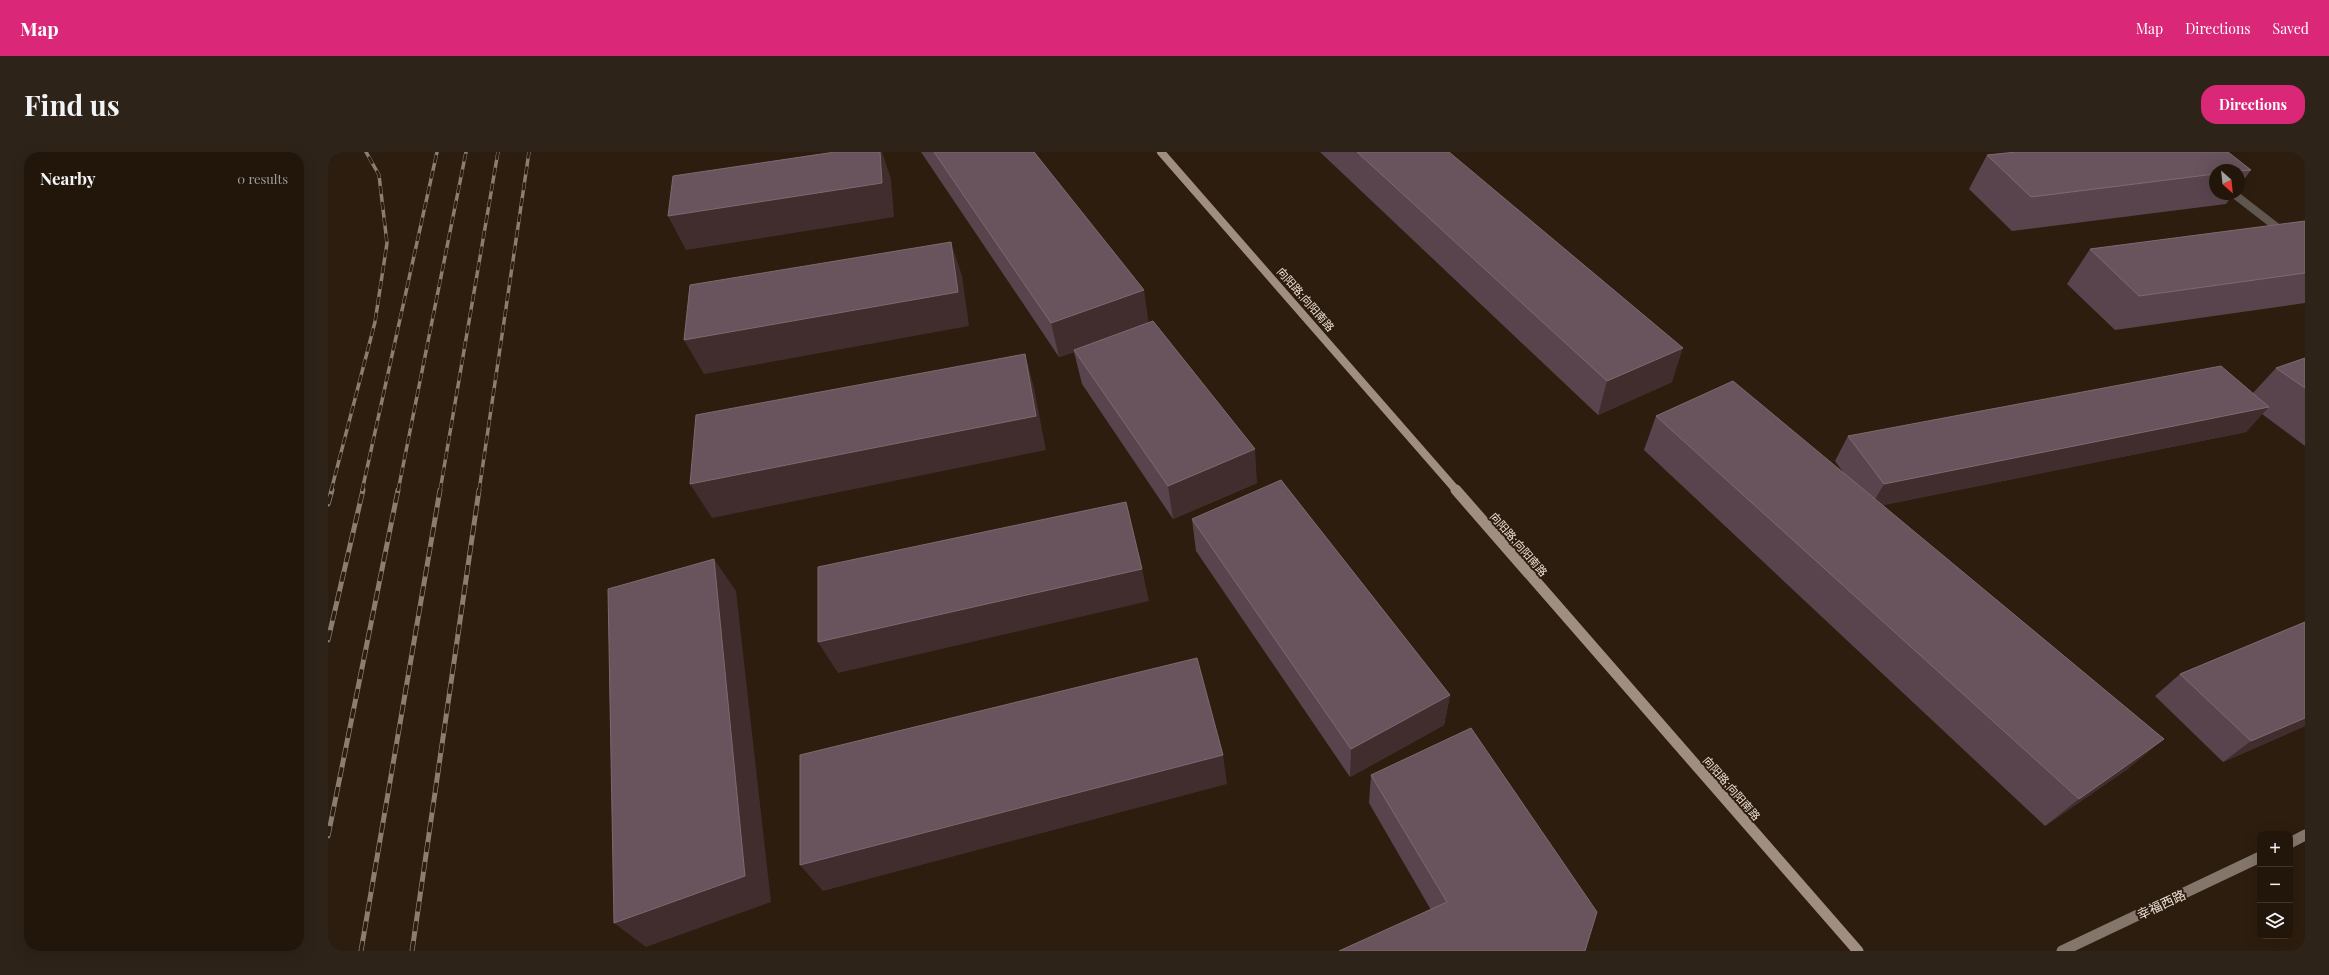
<!DOCTYPE html>
<html lang="en">
<head>
<meta charset="utf-8">
<style>
	:root { --surface:#22160a; --page:#2e2318; --text:#f1f3f6; --muted:#a29f9c; --line:#3f352b; --accent:#db2777 }
	body { margin:0; font-family:"Playfair Display","Noto Sans SC",serif; background:var(--page); color:var(--text) }
	.controls { position:absolute; right:12px; bottom:12px; display:grid; overflow:hidden; border-radius:8px; box-shadow:0 4px 16px #0002 }
	.controls button { width:36px; height:36px; display:grid; place-items:center; padding:0; border:0; border-bottom:1px solid var(--line); background:var(--surface); color:var(--text); font:20px sans-serif }
	.compass { position:absolute; left:1881px; top:12px; width:36px; height:36px; border-radius:50%; background:var(--surface); box-shadow:0 4px 16px #0002; rotate:153deg }
	.list { margin:0; padding:0; list-style:none }
	h2 { display:flex; justify-content:space-between; align-items:center; height:52px; margin:0; padding:0 16px; font-size:17px }
	h2 small { font-size:13px; font-weight:400; color:var(--muted) }
	.icon { flex:none; width:22px; height:22px; fill:none; stroke:currentColor; stroke-width:2; stroke-linecap:round; stroke-linejoin:round }
	.map { position:relative; flex:none; width:1977px; height:799px; overflow:hidden; border-radius:16px }
	header { display:flex; align-items:center; gap:24px; box-sizing:border-box; height:56px; padding:0 20px; background:var(--accent); color:#fff }
	header strong { font-size:19px }
	nav { display:flex; gap:22px; margin-inline-start:auto; font-size:14px }
	.intro { display:flex; align-items:center; justify-content:space-between; box-sizing:border-box; height:96px; padding:0 24px }
	h1 { margin:0; font-size:28px }
	.button { padding:10px 18px; border-radius:16px; background:var(--accent); color:#fff; font-size:14px; font-weight:700 }
	main { display:flex; gap:24px; padding:0 24px }
	aside { flex:1; background:var(--surface); border-radius:16px; box-shadow:0 4px 16px #0002 }
	.map>svg:first-child { display:block }
	.lines { fill:none; stroke-linecap:round; stroke-linejoin:round }
	.minor { stroke:#605750; stroke-width:8 }
	.secondary { stroke:#84766b; stroke-width:11 }
	.primary-far1 { stroke:#a08e80; stroke-width:8 }
	.primary { stroke:#a08e80; stroke-width:11 }
	.rail-far1-casing { stroke:#8b7d71; stroke-width:3.5 }
	.rail-casing { stroke:#8b7d71; stroke-width:5 }
	.rail-far1 { stroke:#2d1d0e; stroke-width:2.5; stroke-dasharray:8; stroke-linecap:butt }
	.rail { stroke:#2d1d0e; stroke-width:3.5; stroke-dasharray:10; stroke-linecap:butt }
	.wall { fill:#59444e }
	.shaded-wall { fill:#412d2e }
	.building { fill:#69545d; stroke:#7d6a70 }
	.labels { text-anchor:middle; dominant-baseline:central; stroke-width:4; stroke-linejoin:round; paint-order:stroke }
	.street-label { font-size:11px; fill:#eaded5; stroke:#2d1d0e }
	.near-street-label { font-size:13px; fill:#eaded5; stroke:#2d1d0e }
</style>
</head>
<body>
<header>
<strong>Map</strong>
<nav><a>Map</a><a>Directions</a><a>Saved</a></nav>
</header>
<div class="intro"><h1>Find us</h1><a class="button">Directions</a></div>
<main>
<aside>
<h2>Nearby<small>0 results</small></h2>
<ul class="list">
</ul>
</aside>
<div class="map">
<svg width="1977" height="799" viewBox="0 0 1977 799">
	<rect width="100%" height="100%" fill="#2d1d0e"/>
	<g class="lines">
		<!-- minor -->
		<path class="minor" d="M1906 42 1977 97"/>
		<!-- secondary -->
		<path class="secondary" d="M1962 691 1977 683
			M1734 799 1932 705"/>
		<!-- primary-far1 -->
		<path class="primary-far1" d="M833 0 1129 339"/>
		<!-- primary -->
		<path class="primary" d="M1128 338 1530 799"/>
		<defs>
			<path id="rail-far1" d="M3 339 47 170 59 91 51 23 38 0
				M34 339 109 0
				M70 339 138 0
				M112 339 170 0
				M151 339 201 0"/>
			<path id="rail" d="M0 352 4 338
				M0 488 35 338
				M0 684 70 338
				M33 799 112 338
				M84 799 151 338"/>
		</defs>
		<!-- rail-far1 casing -->
		<use href="#rail-far1" class="rail-far1-casing"/>
		<!-- rail casing -->
		<use href="#rail" class="rail-casing"/>
		<!-- rail-far1 -->
		<use href="#rail-far1" class="rail-far1"/>
		<!-- rail -->
		<use href="#rail" class="rail"/>
	</g>
	<!-- wall -->
	<path class="wall" d="M593 0H706L929 331 845 367 754 232 746 200 731 205Z
		M992 0H1121L1344 230 1270 263Z
		M1659 3 1923 18 1911 34V18H1887V42H1905L1898 52 1684 79 1641 37Z
		M1977 69V151L1787 178 1739 132 1762 97Z
		M1977 206V294L1934 262 1918 280 1555 353 1801 616 1717 674 1316 298 1328 264 1515 320 1507 309 1520 284 1925 241 1948 216Z
		M864 367 1122 543 1116 573 1022 625 868 399Z
		M1977 470V574L1895 610 1827 544 1852 522Z
		M1043 623 1257 799 1103 758 1041 651Z"/>
	<!-- shaded-wall -->
	<path class="shaded-wall" d="M552 0H554L563 27 566 65 358 98 340 64Z
		M623 90 634 124 641 174 376 222 356 188Z
		M816 138 821 173 746 198V200L731 205 723 171Z
		M1355 196 1344 230 1270 263 1279 229Z
		M697 202 706 236 718 298 384 366 362 332Z
		M1941 255 1918 280 1542 356 1556 332Z
		M927 297 929 331 845 367 840 334Z
		M386 407 408 439 443 750 318 795 286 771Z
		M814 417 821 449 510 521 490 490Z
		M1122 543 1116 573 1022 625 1023 597Z
		M1977 566V574L1895 610 1923 589Z
		M1836 587 1801 616 1717 674 1751 647Z
		M895 603 899 632 495 739 472 713Z"/>
	<!-- building -->
	<path class="building" d="M507 0H552L554 31 340 64 345 24Z
		M606 0H706L816 138 723 171Z
		M1029 0H1121L1355 196 1279 229Z
		M1688 0H1900L1923 18 1911 19V18H1887V22L1703 45 1659 3Z
		M1977 69V121L1811 144 1762 97Z
		M623 90 630 140 356 188 362 133Z
		M825 169 927 297 840 334 746 198Z
		M697 202 708 264 362 332 368 263Z
		M1977 206V236L1948 216Z
		M1893 214 1941 255 1556 332 1520 284Z
		M1405 229 1836 587 1751 647 1328 264Z
		M953 328 1122 543 1023 597 864 367Z
		M798 350 814 417 490 490V415Z
		M386 407 417 724 286 771 280 437Z
		M1977 470V566L1923 589 1852 522Z
		M869 506 895 603 472 713V603Z
		M1143 576 1269 760 1257 799H1011L1119 750 1043 623Z"/>
	<g class="labels">
		<!-- street labels -->
		<g class="street-label">
			<text transform="translate(978 147) rotate(49)">向阳路;向阳南路</text>
			<text transform="translate(1191 392) rotate(49)">向阳路;向阳南路</text>
			<text transform="translate(1404 636) rotate(49)">向阳路;向阳南路</text>
		</g>
		<!-- near-street labels -->
		<g class="near-street-label">
			<text transform="translate(1833 752) rotate(-25)">幸福西路</text>
		</g>
	</g>
</svg>
<div class="controls">
<button>+</button>
<button>−</button>
<button><svg class="icon" aria-label="layers" viewBox="0 0 24 24"><path d="M12 4l9 5-9 5-9-5zM3 14l9 5 9-5"/></svg></button>
</div>
<svg class="compass" viewBox="-18 -18 36 36"><path d="M0-13l5 13h-10z" fill="#e53935"/><path d="M0 13l5-13h-10z" fill="#a29f9c"/></svg>
</div>
</main>
</body>
</html>
